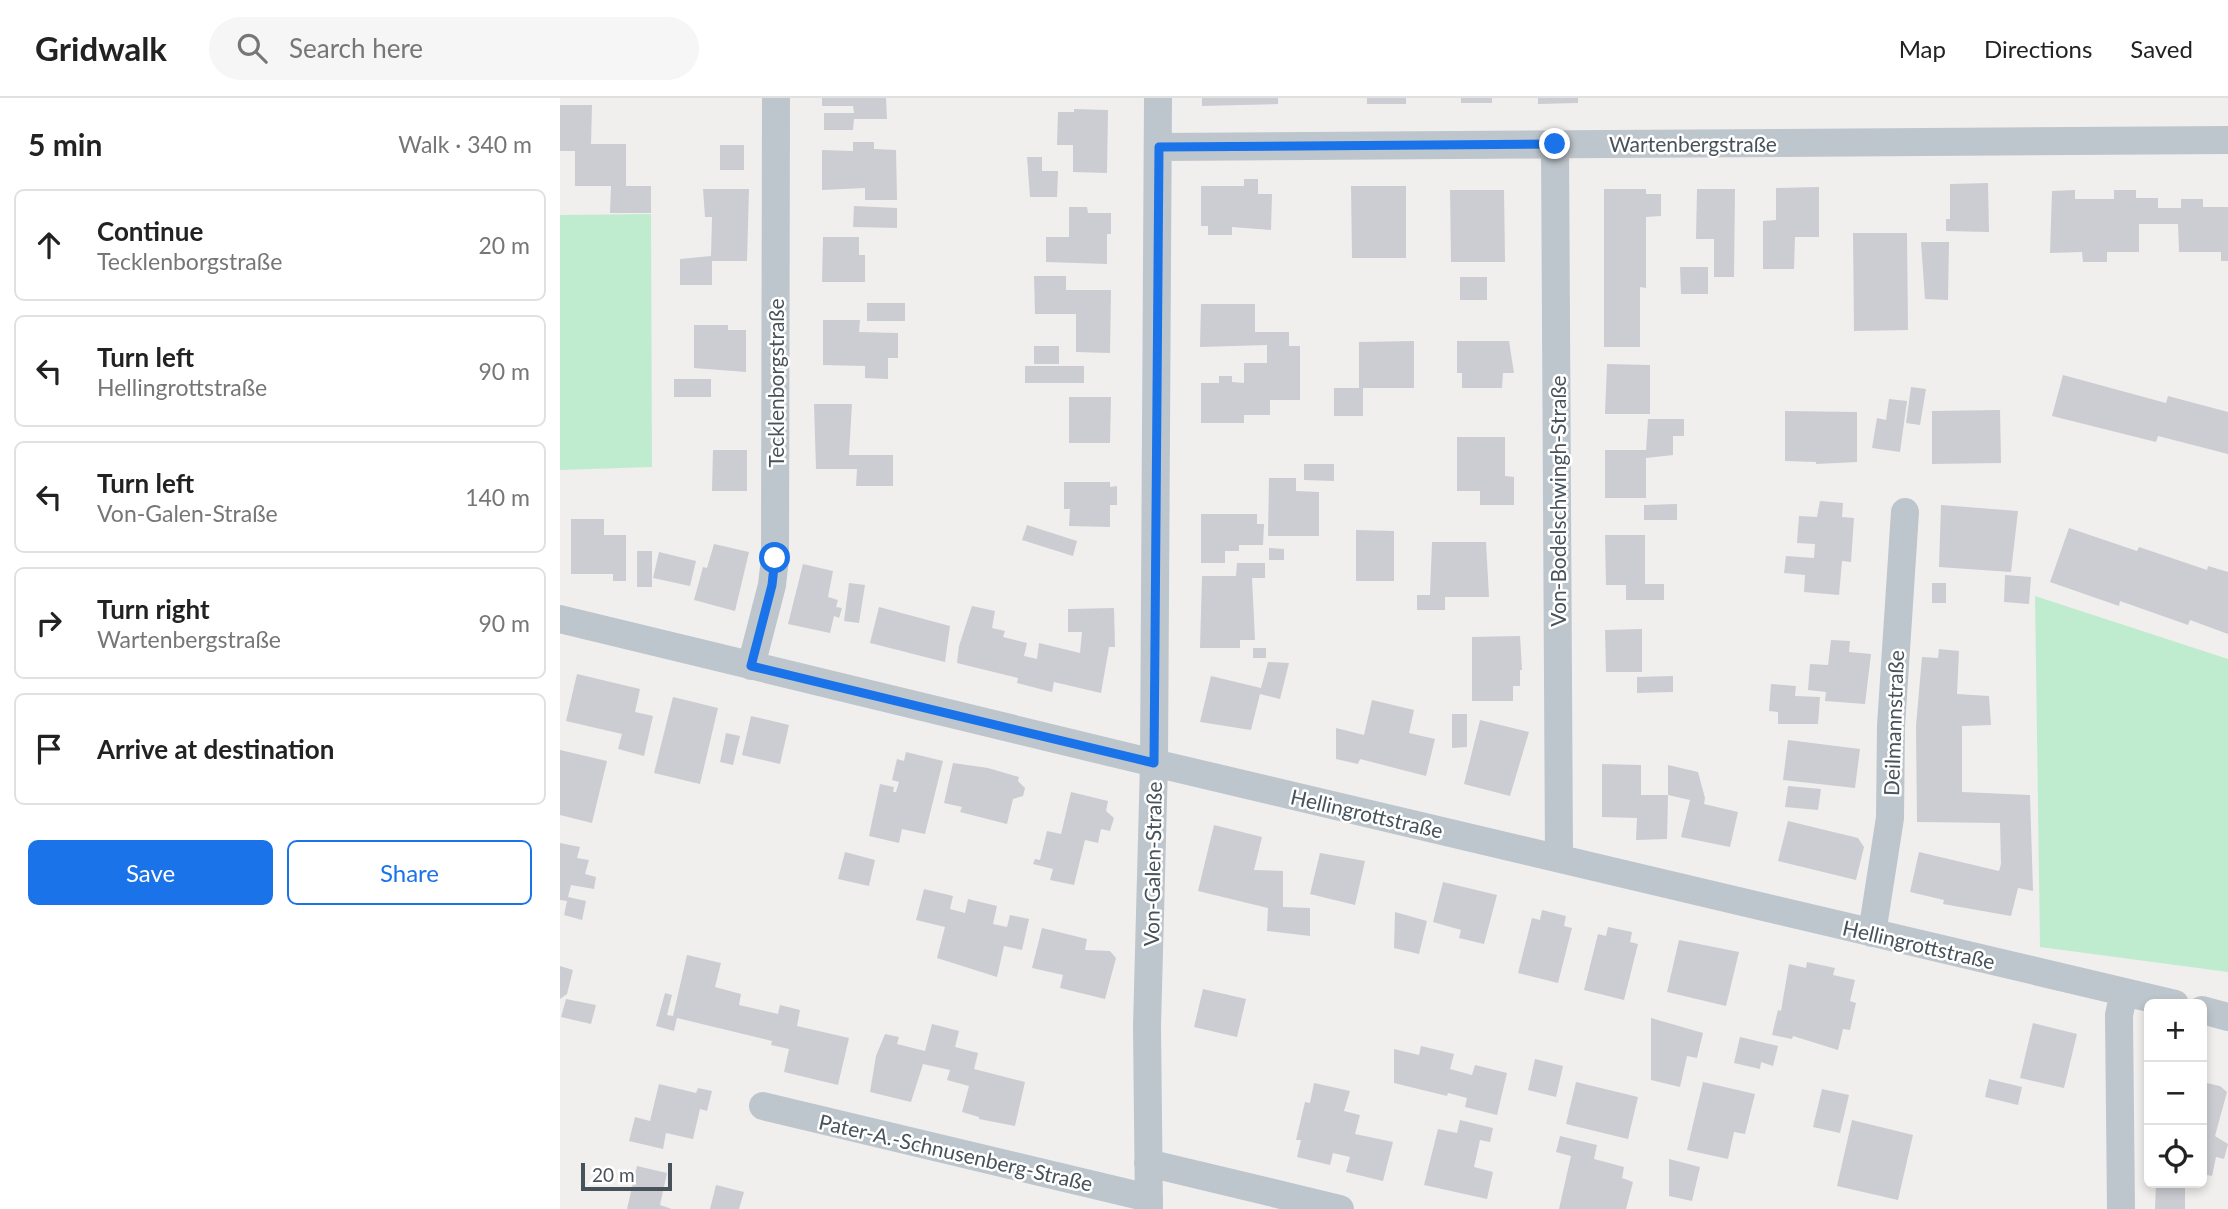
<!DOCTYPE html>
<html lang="en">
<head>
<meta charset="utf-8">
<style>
	:root { --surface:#fff; --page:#f6f6f6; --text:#222; --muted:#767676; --line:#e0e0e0; --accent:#1a73e8 }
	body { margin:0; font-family:Lato,sans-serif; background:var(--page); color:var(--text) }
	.controls { position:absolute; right:21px; bottom:21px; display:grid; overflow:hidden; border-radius:10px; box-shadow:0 4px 10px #0003 }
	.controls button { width:63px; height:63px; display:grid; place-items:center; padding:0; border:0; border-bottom:2px solid var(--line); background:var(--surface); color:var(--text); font:35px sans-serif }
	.scale { position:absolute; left:21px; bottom:18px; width:91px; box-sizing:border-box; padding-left:7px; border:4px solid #47525a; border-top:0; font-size:19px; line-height:24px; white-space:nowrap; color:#47525a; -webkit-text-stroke:5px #fff; paint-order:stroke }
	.stop { position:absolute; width:21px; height:21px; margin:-16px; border:5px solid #1a73e8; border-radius:50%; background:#fff }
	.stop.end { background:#1a73e8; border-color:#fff; box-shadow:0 2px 7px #0008 }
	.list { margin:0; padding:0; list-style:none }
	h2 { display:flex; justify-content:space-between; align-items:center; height:91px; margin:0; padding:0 28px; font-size:30px }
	h2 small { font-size:23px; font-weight:400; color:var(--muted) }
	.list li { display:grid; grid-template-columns:46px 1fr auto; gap:21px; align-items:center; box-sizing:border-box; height:112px; margin:0 14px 14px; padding:0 14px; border:2px solid var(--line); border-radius:10px }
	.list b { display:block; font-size:26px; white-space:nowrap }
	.list p { margin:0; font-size:23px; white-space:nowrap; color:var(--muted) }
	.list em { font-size:23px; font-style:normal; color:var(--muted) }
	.actions { display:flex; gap:14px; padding:21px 28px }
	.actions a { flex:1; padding:16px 0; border:2px solid var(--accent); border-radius:10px; text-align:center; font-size:24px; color:var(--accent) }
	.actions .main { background:var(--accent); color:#fff }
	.icon { flex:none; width:38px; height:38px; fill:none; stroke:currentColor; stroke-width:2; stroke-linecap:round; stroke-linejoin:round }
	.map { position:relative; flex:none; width:1668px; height:1111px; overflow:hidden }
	header { display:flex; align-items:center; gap:42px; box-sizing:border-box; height:98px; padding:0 35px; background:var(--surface); border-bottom:2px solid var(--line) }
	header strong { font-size:33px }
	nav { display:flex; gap:38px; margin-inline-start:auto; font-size:24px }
	.search { width:490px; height:63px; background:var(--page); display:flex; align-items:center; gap:18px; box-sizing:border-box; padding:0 24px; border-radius:38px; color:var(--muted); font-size:26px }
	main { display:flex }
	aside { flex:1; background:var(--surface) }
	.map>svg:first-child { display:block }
	.green { fill:#bfeccf }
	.building { fill:#cbcdd2 }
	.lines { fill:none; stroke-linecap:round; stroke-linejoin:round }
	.minor { stroke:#bdc6cc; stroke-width:28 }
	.route { stroke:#1a73e8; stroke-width:9 }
	.labels { text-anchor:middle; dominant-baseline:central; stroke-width:5; stroke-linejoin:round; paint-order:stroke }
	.street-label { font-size:21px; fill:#47525a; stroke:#fff }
</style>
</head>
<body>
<header>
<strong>Gridwalk</strong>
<div class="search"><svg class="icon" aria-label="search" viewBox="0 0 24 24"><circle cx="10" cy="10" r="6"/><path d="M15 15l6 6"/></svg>Search here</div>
<nav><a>Map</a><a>Directions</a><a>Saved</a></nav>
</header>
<main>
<aside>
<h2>5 min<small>Walk · 340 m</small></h2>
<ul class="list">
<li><svg class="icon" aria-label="ahead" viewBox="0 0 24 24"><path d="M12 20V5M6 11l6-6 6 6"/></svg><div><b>Continue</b><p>Tecklenborgstraße</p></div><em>20 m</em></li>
<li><svg class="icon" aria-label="left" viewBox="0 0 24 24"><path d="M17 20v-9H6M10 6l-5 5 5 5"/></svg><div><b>Turn left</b><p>Hellingrottstraße</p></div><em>90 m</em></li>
<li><svg class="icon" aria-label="left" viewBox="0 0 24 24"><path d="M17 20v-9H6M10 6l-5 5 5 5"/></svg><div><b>Turn left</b><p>Von-Galen-Straße</p></div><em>140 m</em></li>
<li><svg class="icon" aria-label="right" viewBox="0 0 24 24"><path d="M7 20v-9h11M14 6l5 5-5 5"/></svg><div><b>Turn right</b><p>Wartenbergstraße</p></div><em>90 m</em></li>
<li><svg class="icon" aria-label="arrive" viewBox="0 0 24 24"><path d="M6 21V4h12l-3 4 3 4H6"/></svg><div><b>Arrive at destination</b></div></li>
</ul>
<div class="actions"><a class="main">Save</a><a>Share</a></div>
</aside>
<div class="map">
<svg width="1668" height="1111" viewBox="0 0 1668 1111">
	<rect width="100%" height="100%" fill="#f1eeee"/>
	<!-- green -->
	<path class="green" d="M91 116 92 369 0 372V117Z
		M1475 498 1668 561V874L1480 849Z"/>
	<!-- building -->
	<path class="building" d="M262 0H326L327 21H294L293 32H264V15H294L293 8H262Z
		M642 0H718V6L642 8Z
		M807 0H846V6H807Z
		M901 0H932V5H901Z
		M978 0H1018V5L978 6Z
		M0 7H32L31 46H66V88H91V115H50L51 88H15V53H0Z
		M514 11 548 12 547 75 513 74V47H497L498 14H514Z
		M293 44H314V51L336 52 337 102H305V90L262 92V52L293 53Z
		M160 47H184V72H160Z
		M467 59H482V73H498L497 99H470Z
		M684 81H698V96H712L711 132 672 129V137H648V128H641V88H684Z
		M1428 85 1429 134 1386 133V121H1390V86Z
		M791 88H846V160H792Z
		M1259 89V139H1235L1234 171H1203V123L1216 122V90Z
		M143 91H189L187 163H152V187H120V161L151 158 152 119H145Z
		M1044 91H1086V96H1101V118L1086 119V190L1080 189V249H1044Z
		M1137 91H1175L1174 179H1154V141H1136Z
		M890 92H944L945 164H891Z
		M1515 92V101H1554V92H1576V100H1598V110H1621V101H1643V109H1668V163H1661V154H1619L1618 126H1579V154H1547V164H1523L1522 154 1490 155 1492 93Z
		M294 108 337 110V130L293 129Z
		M509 109H527L528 115H551V136H547V166L486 164V139H509Z
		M1293 135H1347L1348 232 1294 233Z
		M263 139H299V157H305V184H262Z
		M1361 144H1389L1388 202 1365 201Z
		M1120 169H1148V196H1121Z
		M474 178H506V192H551L550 255 516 254V216H475Z
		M900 179H927V202H900Z
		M307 205H345V223H307Z
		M641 206H695V234H729V248H740V302H710V317H684V325H641V285H659V278H672V284L684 285V265H707V247L640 249Z
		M263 222H300L299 234 338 235V260H328V281L305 280V268L263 267Z
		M134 227H168V232H186V274L134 270Z
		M854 243V290H803V318H774V290H799V244Z
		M897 243H949L954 275H943L942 290H902V275H897Z
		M474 248H499V266H474Z
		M1047 266 1090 267V316H1045Z
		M465 268H524V285H465Z
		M1503 277 1606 305 1608 298 1668 314V356L1598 338 1596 344 1492 318Z
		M114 281H151V299H114Z
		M1351 289 1366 291 1360 327 1346 325Z
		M509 299H551L550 345H509Z
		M1329 301 1347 303 1340 354 1312 350 1317 320 1326 322Z
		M254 306H292L289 357H333V388H296L297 371H256Z
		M1440 312 1441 365 1372 366V313Z
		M1225 313 1297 314V364L1256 366V364L1225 363Z
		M1088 321H1124V338H1113V357L1086 360V400H1045V352H1086Z
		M897 339H945V378L954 379V407H920V393H897Z
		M153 352H187V393H152Z
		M744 366H774V383L744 382Z
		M709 380H736V393L759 394V438H708Z
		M504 384H550V389L557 388V407H550V429L509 428 510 411H504Z
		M1260 403 1283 405 1282 419 1294 420 1291 464 1282 463 1279 497 1244 494 1245 477 1224 475 1226 458 1254 460 1255 446 1237 445 1239 418 1257 419Z
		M1117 406V422H1084V407Z
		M1381 407 1458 413 1451 474 1379 469Z
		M641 416H697V426H704L703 447H679V453H665V465H641Z
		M11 421H44V437H66V483H53V476H11Z
		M467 427 517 443 513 458 462 442Z
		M1509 430 1577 453 1579 449 1647 472 1648 468 1668 474V536L1630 522 1628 527 1560 503 1559 508 1490 484Z
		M796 432 834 433V483H796Z
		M1045 437H1085V486H1104V502H1066V487H1046Z
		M872 444H926L929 499H885V512H857V497H870Z
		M154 446 189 454 175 513 134 502 143 469 147 470Z
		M709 450 724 451V462H709Z
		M77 453H92V489H77Z
		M99 454 136 463 130 488 93 480Z
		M677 465H705V480H692L695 542H680V550H640L642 478H676Z
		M243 466 273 473 268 499 278 502 276 509 282 510 279 520 274 518 270 535 228 526Z
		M1445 477 1471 479 1469 506 1444 504Z
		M289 485 305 487 299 525 284 523Z
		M1372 485H1386V505H1372Z
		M412 508 435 513 432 530 445 533 443 539 467 545 464 558 477 561 479 545 520 555 522 534H508V511L554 510 555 549H549L541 595 494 584 492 594 457 585 458 580 397 565 399 548Z
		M319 509 390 528 385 564 310 545Z
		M1082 531V574H1046L1045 532Z
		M960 538 962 572H960V588H953V603H912V539Z
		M1271 542 1290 543 1289 554 1311 556 1305 606 1265 603 1266 594 1248 592 1250 566 1268 567Z
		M693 550H706V560H693Z
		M1379 551 1399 553 1397 596 1429 598 1431 627 1402 628V694L1470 697 1473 793 1458 790 1451 818 1383 806 1384 802 1350 794 1359 754 1439 773 1441 766 1440 725 1357 724 1356 628 1362 559 1378 560Z
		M708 564 729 565 720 601 700 596 691 632 640 624 651 578 701 590Z
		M17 576 80 591 75 614 93 618 84 658 58 651 62 636 6 623Z
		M1113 578V594L1077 595V579Z
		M1211 586 1236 588 1235 598 1260 599 1258 626H1218V614L1209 613Z
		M113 599 158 610 140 686 94 675Z
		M812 602 854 612 849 635 875 641 866 678 800 661 798 666 776 661V630L804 637Z
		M892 616H907V649L892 650Z
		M191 618 229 627 220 666 182 657Z
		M920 622 969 634 950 698 904 686Z
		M166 635 180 638 173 667 160 664Z
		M1228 642 1300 651 1295 690 1223 682Z
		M0 652 47 663 32 725 0 717Z
		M346 654 383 663 365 736 342 731 339 745 309 738 320 686 334 689 333 694H336L339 684 332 682 337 661 344 663Z
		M393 665 428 670 459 679 458 683 465 690 463 698 453 701 447 726 400 714 402 709 384 705Z
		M1042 666 1081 667V697H1108V667L1138 674 1145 700 1144 706 1178 714 1170 749 1121 739 1130 702 1108 697 1107 741 1076 742 1077 720 1042 719Z
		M1228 688 1261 691 1258 712 1225 709Z
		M511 694 548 703 546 713 554 720 550 733 541 731 538 745 525 742 514 787 490 782 493 771 473 766 475 761 480 762 487 733 501 736Z
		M1228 723 1298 740 1304 749 1296 782 1218 763Z
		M654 727 702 739 694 772 723 773V809L750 810V838L707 833 708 810 638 793Z
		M0 745 20 749 17 760 29 762 25 776 36 779 34 791 11 787 8 799 26 803 22 822 4 817 7 803 0 802Z
		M285 754 315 762 309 788 278 781Z
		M760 755 805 763 795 807 750 796Z
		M883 784 937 797 924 846 899 840 901 832 873 824Z
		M364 791 393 798 390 811 405 815 408 801 437 808 433 826 447 829 450 817 469 821 462 852 444 848 437 879 377 860 385 829 356 822Z
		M982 812 1006 818 1004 828 1012 830 998 885 958 875 972 820 980 822Z
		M835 814 867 823 859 856 834 850Z
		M1048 829 1072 834 1070 844 1078 846 1064 902 1024 892 1038 836 1046 838Z
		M482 830 527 841 525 852 550 853 556 860 545 901 500 890 503 877 472 870Z
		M1119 842 1179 854 1166 908 1107 894Z
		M127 857 161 865 155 889 181 896 179 907 218 916 220 907 240 912 237 928 289 940 278 987 224 974 229 951 211 947 212 943 117 920 114 933 96 928 105 895 112 897 107 917 113 918Z
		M1247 864 1275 870 1273 877 1295 882 1290 903 1296 905 1290 932 1283 931 1278 952 1233 938 1232 941 1212 937 1218 912 1221 913 1229 866 1246 870Z
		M0 868 13 872 7 896 0 901Z
		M643 891 686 901 677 939 634 929Z
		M6 901 36 907 31 926 1 919Z
		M1091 920 1143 935 1137 960 1127 958 1120 989 1091 982Z
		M1473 925 1517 936 1504 990 1460 980Z
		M372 926 399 933 395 949 418 955 414 971 465 984 455 1028 419 1021V1019L402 1014 409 988 387 982 390 972 363 966 351 1004 310 994 316 958 325 936 339 939 337 946 365 953Z
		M1180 939 1218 948 1213 968 1201 964 1200 971 1174 965Z
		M861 948 894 956 890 971 912 977 915 967 947 975 937 1017 905 1009 907 1000 888 995 887 998 834 985V951L859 957Z
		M975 961 1003 968 996 999 968 992Z
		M1429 981 1462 989 1458 1007 1425 999Z
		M1016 984 1078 999 1068 1041 1006 1026Z
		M1143 984 1195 996 1185 1036 1174 1034 1168 1061 1127 1052Z
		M1642 984 1660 988 1667 994 1655 1038 1668 1046 1664 1061 1656 1059 1652 1078 1642 1076Z
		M754 985 790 993 784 1013 800 1017 795 1036 833 1044 823 1083 786 1074 790 1059 773 1055 770 1067 737 1059 741 1042H736L745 1004 750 1005Z
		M99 986 136 995 138 990 152 993 147 1013 140 1011 133 1041 106 1035 103 1051 69 1043 75 1019 90 1023Z
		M1262 991 1289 997 1280 1035 1253 1029Z
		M900 1022 933 1030 930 1044 920 1042 914 1069 933 1074 927 1101 864 1087 878 1031 897 1035Z
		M1292 1022 1353 1037 1338 1102 1277 1088Z
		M1000 1038 1037 1047 1034 1061 1064 1069 1062 1080 1073 1084 1066 1111H999L1011 1058 996 1054Z
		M1109 1061 1140 1069 1132 1103 1109 1098Z
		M77 1068 107 1075 100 1107 112 1111H67Z
		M1596 1085 1625 1086V1111H1595Z
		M156 1087 184 1094 179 1111H150Z"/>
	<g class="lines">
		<!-- minor -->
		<path class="minor" d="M995 46 999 760
			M599 49 1668 42
			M0 521 594 665 1615 906
			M191 568 212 487 215 460 216 0
			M1312 835 1330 720 1331 628 1345 414
			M1642 912 1668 919
			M203 1008 589 1100
			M588 1065 780 1111
			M589 1111 587 928 594 665 598 0
			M1561 1111 1559 917 1564 894"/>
	</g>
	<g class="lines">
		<!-- route -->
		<path class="route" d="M215 460 212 487 191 568 594 665 599 49 995 46"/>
	</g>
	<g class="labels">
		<!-- street labels -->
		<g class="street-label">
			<text x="1133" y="45">Wartenbergstraße</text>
			<text transform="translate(215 285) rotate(-90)">Tecklenborgstraße</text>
			<text transform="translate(997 403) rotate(-90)">Von-Bodelschwingh-Straße</text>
			<text transform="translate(1333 625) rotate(-88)">Deilmannstraße</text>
			<text transform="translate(807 715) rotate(13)">Hellingrottstraße</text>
			<text transform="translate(592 766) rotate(-89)">Von-Galen-Straße</text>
			<text transform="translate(1359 846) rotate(13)">Hellingrottstraße</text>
			<text transform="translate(396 1054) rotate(13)">Pater-A.-Schnusenberg-Straße</text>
		</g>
	</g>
</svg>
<div class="controls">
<button>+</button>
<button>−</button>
<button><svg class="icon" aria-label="locate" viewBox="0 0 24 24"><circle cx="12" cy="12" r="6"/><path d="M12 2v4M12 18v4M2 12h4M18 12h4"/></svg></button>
</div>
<div class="scale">20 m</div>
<div class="stop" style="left:215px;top:460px"></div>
<div class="stop end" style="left:995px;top:46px"></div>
</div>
</main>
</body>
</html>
